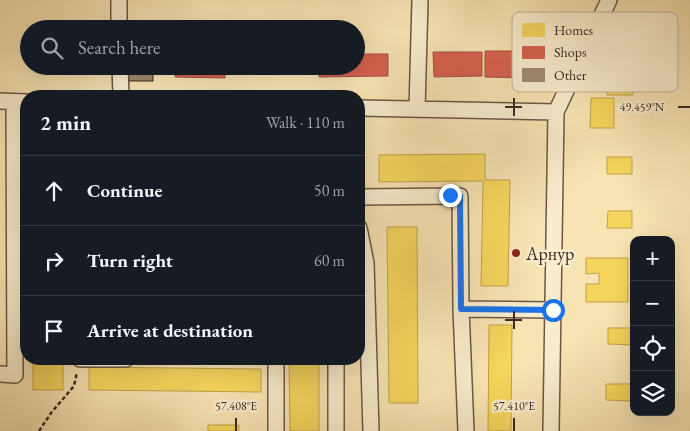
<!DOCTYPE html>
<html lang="en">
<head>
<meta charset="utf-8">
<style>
	:root { --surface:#171b24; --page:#20242c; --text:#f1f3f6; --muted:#9ea1a6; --line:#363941 }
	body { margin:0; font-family:"EB Garamond",serif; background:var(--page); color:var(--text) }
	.controls { position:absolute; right:15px; bottom:15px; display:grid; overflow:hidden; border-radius:10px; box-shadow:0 5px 20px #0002 }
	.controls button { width:45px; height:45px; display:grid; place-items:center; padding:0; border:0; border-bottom:1px solid var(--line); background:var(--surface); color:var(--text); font:25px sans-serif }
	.stop { position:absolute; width:15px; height:15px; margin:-11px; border:4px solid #1a73e8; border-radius:50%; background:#fff }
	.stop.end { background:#1a73e8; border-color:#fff; box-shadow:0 1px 5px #0008 }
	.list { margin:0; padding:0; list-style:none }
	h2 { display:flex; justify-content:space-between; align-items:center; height:65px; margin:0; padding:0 20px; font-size:21px }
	h2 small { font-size:16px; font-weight:400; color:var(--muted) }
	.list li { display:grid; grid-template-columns:32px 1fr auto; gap:15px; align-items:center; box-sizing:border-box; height:70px; padding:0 20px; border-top:1px solid var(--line) }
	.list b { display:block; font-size:19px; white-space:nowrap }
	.list em { font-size:16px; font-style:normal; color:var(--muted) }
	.icon { flex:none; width:28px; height:28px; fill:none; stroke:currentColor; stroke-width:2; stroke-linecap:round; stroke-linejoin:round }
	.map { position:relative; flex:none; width:690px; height:431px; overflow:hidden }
	.search { position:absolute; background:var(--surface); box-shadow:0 5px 20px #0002; left:20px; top:20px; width:345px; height:55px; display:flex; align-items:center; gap:12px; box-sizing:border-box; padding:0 18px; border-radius:28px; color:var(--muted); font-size:19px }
	.panel { position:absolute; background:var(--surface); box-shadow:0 5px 20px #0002; left:20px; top:90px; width:345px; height:275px; border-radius:20px }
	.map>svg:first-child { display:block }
	.homes { fill:#f6d55c; stroke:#bea14a }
	.shops { fill:#d6604d; stroke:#a84f40 }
	.building { fill:#9d8a6d; stroke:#3b2821 }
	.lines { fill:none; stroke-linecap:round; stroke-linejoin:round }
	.minor-casing { stroke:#6a5746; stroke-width:18 }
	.path { stroke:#3b2821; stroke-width:2.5; stroke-dasharray:4 2.5; stroke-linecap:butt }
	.minor { stroke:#faedce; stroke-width:15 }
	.route { stroke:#1a73e8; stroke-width:6 }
	.ticks { fill:none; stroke:#3b2821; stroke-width:2 }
	.poi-dot { fill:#8f2418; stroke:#faedce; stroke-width:2 }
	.labels { text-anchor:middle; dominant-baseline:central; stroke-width:5; stroke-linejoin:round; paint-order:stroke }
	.poi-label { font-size:18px; fill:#3b2821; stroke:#faedce; text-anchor:start }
	.key { fill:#faedce; stroke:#c1b29a; stroke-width:1 }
	.key-label { font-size:14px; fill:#3b2821 }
	.ticks-label { font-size:12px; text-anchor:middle; fill:#3b2821; stroke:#faedce; stroke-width:5; stroke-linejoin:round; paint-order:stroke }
</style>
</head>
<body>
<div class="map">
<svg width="690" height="431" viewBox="0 0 690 431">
	<rect width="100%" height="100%" fill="#f8e4b3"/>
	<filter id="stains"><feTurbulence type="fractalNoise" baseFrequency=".004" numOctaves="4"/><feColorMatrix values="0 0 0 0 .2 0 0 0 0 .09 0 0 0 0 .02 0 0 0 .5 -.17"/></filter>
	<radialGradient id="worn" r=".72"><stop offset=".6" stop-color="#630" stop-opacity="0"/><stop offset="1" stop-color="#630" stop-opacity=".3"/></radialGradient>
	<!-- homes -->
	<path class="homes" d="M607 78H633V95H607Z
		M591 98H614V128H590Z
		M485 154V180H510L508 286H481L483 181 379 182V155Z
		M607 157H632V174H607Z
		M608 211H632V228H607Z
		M387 227H417L418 403H389Z
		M586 258H628V302H586V284H599V273L586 274Z
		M489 325H512L511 431H488Z
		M608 328H633V345L608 344Z
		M33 359H63V390H33Z
		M289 359H319V431H290Z
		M89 367 261 369V392L89 390Z
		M606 384H631V401L606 400Z
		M208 425H239V431H208Z"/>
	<!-- shops -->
	<path class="shops" d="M485 51H523V78L485 77Z
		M433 52H482V76L434 77Z
		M356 54H388V76L319 77V66H356Z
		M175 66H225V78L175 77Z"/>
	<!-- building -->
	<path class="building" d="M128 66H153V81H128Z"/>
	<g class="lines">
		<defs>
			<path id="minor" d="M119 0V29
				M120 66 121 96
				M0 101 26 102
				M359 108 556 112
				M417 109 420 0
				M359 197 460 196 461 309
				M359 228 366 263 371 431
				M80 359H126
				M0 374 15 375 14 102
				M276 431V359
				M336 431V359
				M466 431 461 309 553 310
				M551 431 556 112 609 0"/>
		</defs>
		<!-- minor casing -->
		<use href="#minor" class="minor-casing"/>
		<!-- path -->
		<path class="path" d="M39 431 51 413 74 386 77 372"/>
		<!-- minor -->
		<use href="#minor" class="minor"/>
	</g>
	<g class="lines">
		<!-- route -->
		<path class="route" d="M450 195 460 196 461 309 553 310"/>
	</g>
	<!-- ticks -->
	<path class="ticks" d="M514 98V116M505 107H522M678 107H690M514 311V329M505 320H522M236 418V431M514 418V431"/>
	<!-- markers -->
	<circle class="poi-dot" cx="516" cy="253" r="5"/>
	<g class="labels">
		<!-- poi labels -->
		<g class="poi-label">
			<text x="526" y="253">Арнур</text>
		</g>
	</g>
	<!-- legend -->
	<rect x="512" y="12" width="166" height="80" rx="8" class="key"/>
	<rect x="522" y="23" width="23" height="14" fill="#f6d55c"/>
	<rect x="522" y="46" width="23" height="13" fill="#d6604d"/>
	<rect x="522" y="68" width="23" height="14" fill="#9d8a6d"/>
	<g class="key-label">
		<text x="554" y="35">Homes</text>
		<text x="554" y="57">Shops</text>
		<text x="554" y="80">Other</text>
	</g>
	<g class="ticks-label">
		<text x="642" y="111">49.459°N</text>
		<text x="236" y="410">57.408°E</text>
		<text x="514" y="410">57.410°E</text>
	</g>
	<rect width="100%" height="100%" filter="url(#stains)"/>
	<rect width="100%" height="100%" fill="url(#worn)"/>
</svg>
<div class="controls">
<button>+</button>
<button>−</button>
<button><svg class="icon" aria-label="locate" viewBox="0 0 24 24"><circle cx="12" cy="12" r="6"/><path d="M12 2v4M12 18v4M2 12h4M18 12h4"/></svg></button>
<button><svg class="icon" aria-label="layers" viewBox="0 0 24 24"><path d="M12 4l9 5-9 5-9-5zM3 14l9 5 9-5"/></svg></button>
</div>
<div class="stop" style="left:553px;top:310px"></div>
<div class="stop end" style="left:450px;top:195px"></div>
<div class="search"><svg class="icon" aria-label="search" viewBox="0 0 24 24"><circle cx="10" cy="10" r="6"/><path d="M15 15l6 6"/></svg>Search here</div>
<section class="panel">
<h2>2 min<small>Walk · 110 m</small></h2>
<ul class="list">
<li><svg class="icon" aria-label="ahead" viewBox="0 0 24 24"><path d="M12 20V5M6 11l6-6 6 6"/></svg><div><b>Continue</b></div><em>50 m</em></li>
<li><svg class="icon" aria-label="right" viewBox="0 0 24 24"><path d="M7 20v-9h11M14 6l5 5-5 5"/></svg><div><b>Turn right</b></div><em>60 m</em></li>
<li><svg class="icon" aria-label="arrive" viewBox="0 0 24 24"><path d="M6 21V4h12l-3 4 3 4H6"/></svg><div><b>Arrive at destination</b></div></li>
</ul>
</section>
</div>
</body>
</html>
